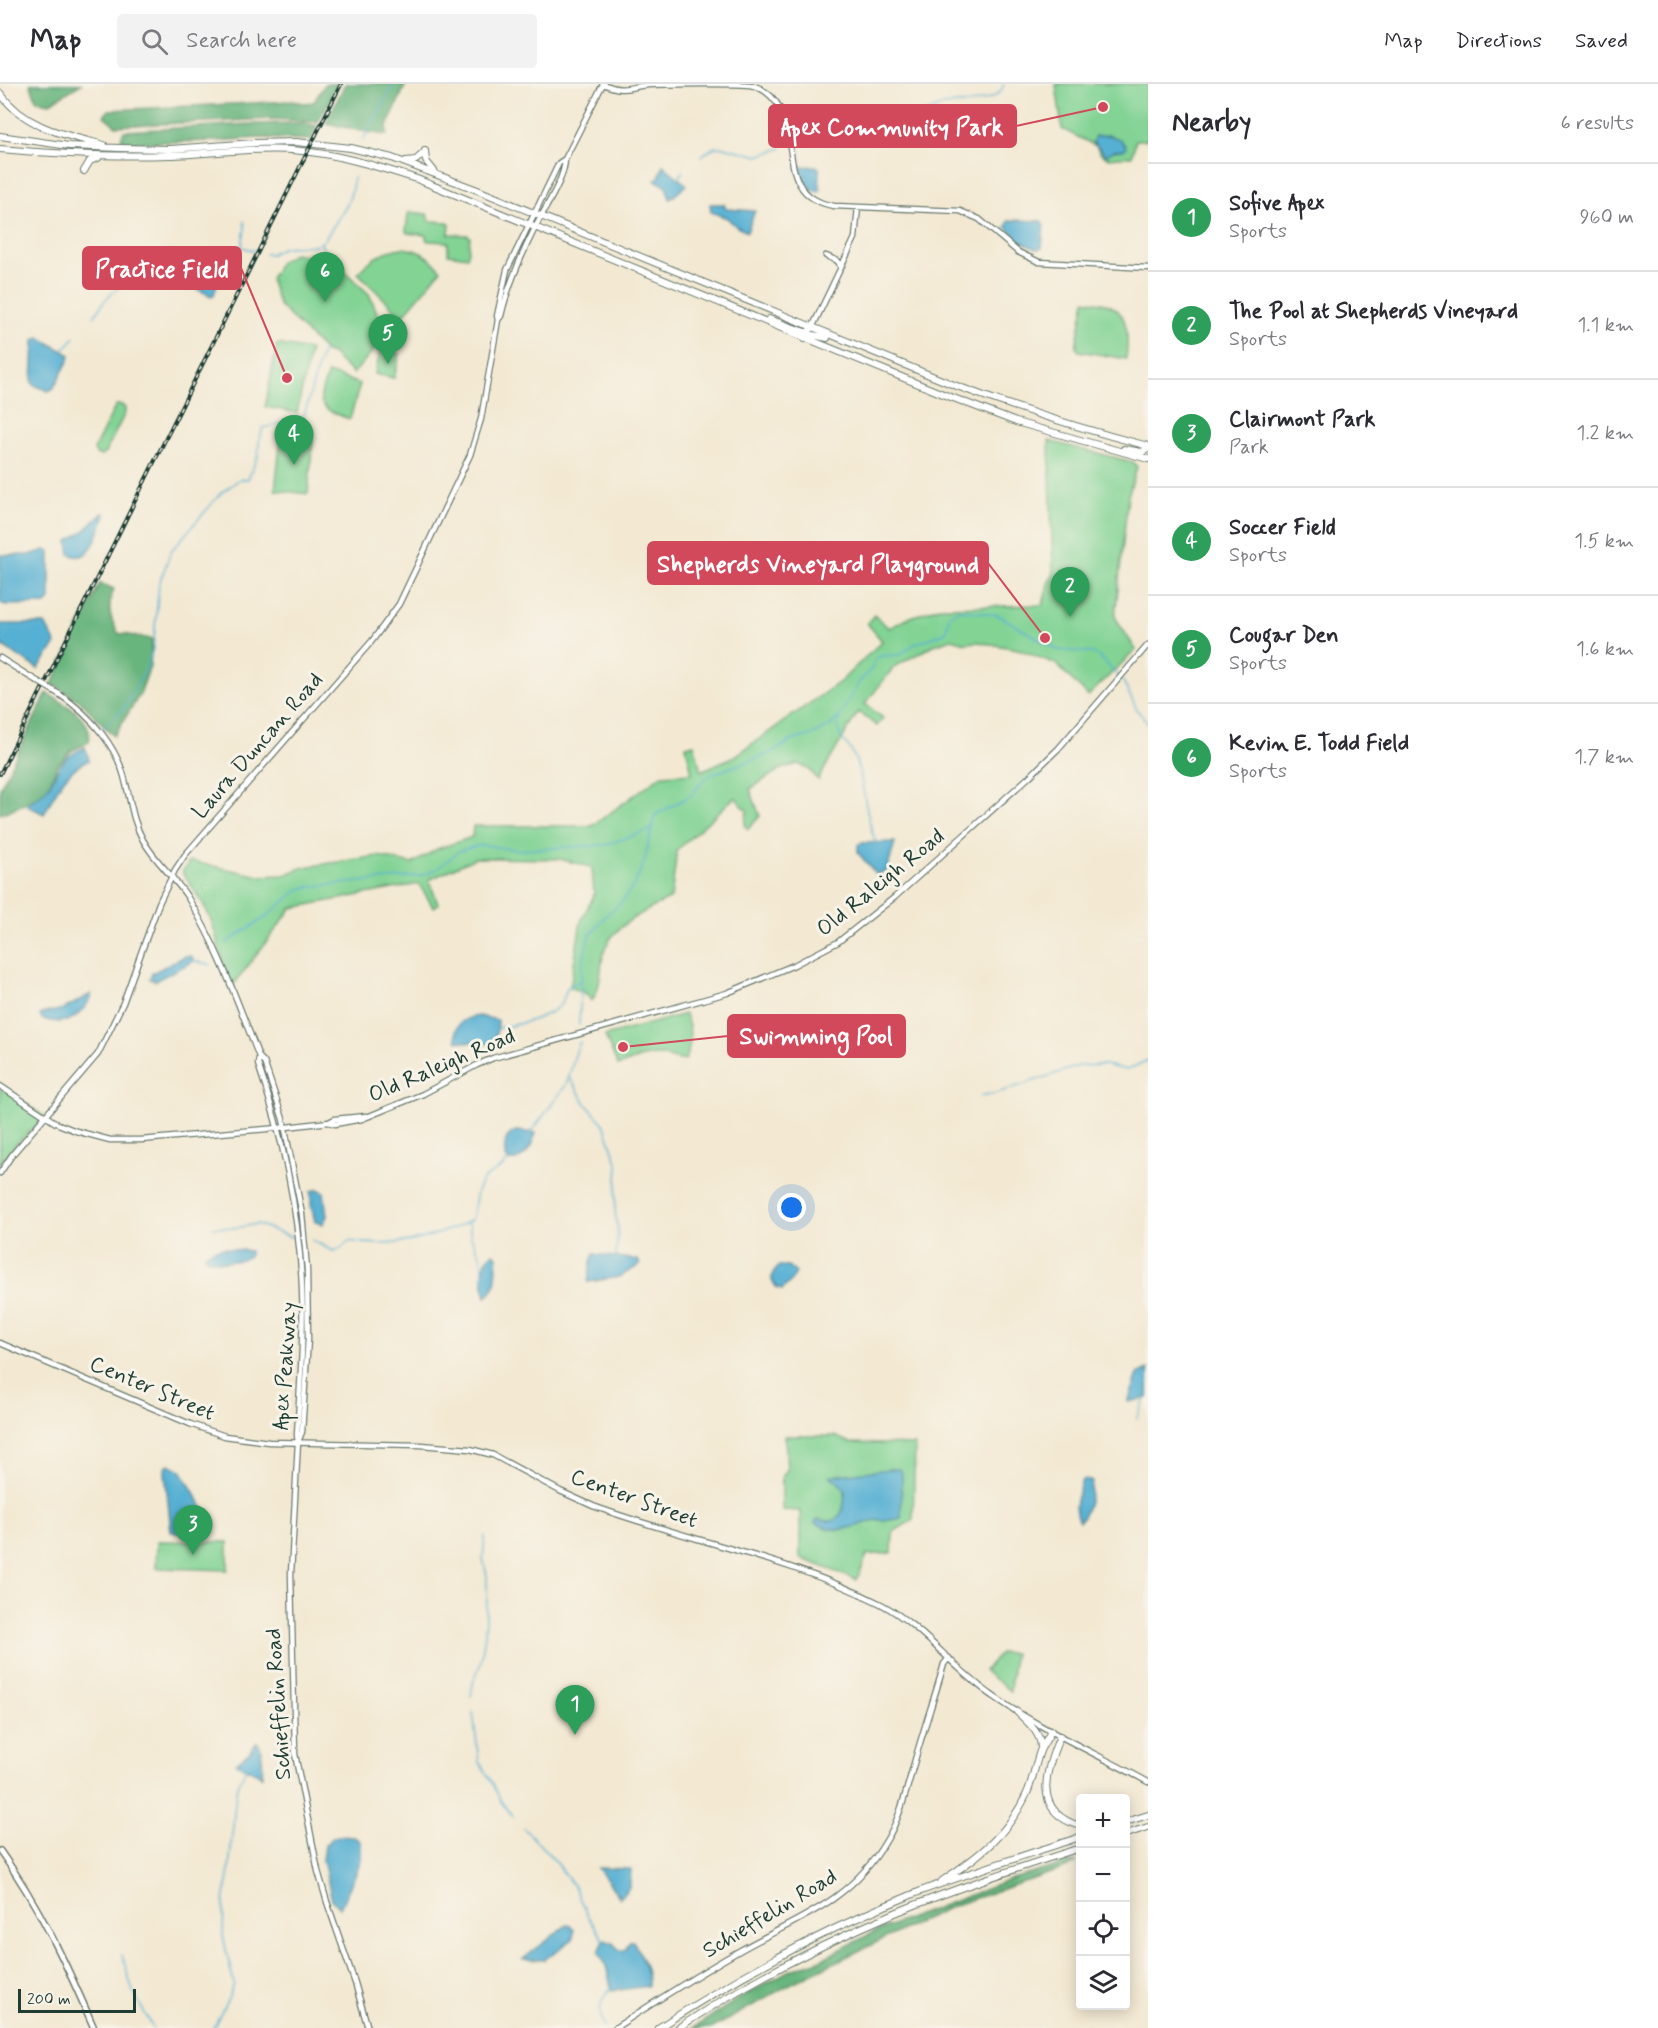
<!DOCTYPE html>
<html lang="en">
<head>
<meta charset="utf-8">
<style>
	:root { --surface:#fff; --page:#f2f2f3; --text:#2b2b33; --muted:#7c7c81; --line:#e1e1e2; --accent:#111827 }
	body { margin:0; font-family:Mynerve,sans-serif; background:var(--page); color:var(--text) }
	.controls { position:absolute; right:18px; bottom:18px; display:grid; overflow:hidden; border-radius:6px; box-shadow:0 3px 15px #0003 }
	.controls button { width:54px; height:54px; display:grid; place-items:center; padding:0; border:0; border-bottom:2px solid var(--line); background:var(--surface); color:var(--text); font:30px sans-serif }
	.scale { position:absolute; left:18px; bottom:15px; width:118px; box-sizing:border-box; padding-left:6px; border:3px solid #1f3d34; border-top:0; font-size:16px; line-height:21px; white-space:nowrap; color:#1f3d34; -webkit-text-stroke:4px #f7f3e8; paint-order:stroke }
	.you { position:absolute; left:792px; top:1124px; width:21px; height:21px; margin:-15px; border:4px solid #fff; border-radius:50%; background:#1a73e8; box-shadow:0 0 0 9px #1a73e833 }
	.badge { display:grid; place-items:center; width:39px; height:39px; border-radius:50%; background:var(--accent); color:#fff; font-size:20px; font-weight:700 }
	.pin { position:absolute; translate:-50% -50px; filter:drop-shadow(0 2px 3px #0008) }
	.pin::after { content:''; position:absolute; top:32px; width:21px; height:18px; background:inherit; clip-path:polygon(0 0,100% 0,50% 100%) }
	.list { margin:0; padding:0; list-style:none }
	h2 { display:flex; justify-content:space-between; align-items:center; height:78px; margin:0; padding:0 24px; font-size:26px }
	h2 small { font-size:20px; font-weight:400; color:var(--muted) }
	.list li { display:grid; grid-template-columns:39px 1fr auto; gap:18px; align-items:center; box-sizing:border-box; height:108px; padding:0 24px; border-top:2px solid var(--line) }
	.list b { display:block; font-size:22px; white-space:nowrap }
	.list p { margin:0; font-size:20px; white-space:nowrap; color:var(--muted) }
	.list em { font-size:20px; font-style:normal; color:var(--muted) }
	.icon { flex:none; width:33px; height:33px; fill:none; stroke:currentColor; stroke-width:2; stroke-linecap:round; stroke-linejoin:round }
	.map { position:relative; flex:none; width:1148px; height:1944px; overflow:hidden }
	header { display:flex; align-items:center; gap:36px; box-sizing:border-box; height:84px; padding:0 30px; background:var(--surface); border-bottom:2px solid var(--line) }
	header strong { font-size:28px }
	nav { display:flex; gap:33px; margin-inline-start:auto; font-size:21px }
	.search { width:420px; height:54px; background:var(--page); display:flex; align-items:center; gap:15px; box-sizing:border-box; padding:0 21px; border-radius:6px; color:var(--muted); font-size:22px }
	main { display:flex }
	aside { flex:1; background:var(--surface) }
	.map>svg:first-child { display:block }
	.green { fill:#82d394; stroke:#508864; stroke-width:1.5 }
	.forest { fill:#69b57e; stroke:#447959; stroke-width:1.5 }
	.water { fill:#56b0d3; stroke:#3a7684; stroke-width:1.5 }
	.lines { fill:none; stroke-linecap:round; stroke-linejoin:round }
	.stream { stroke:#56b0d3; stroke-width:1.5 }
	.tertiary-casing { stroke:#69796c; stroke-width:7 }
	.secondary-casing { stroke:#69796c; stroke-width:7 }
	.primary-casing { stroke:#69796c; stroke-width:8 }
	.trunk-casing { stroke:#69796c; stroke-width:8 }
	.motorway-casing { stroke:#69796c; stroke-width:8 }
	.tertiary { stroke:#fff; stroke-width:4.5 }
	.secondary { stroke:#fff; stroke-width:4.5 }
	.primary { stroke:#fff; stroke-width:5 }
	.trunk { stroke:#fff; stroke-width:6 }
	.motorway { stroke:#fff; stroke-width:6 }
	.rail-casing { stroke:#1f3d34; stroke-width:4 }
	.rail { stroke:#f7f3e8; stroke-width:1.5; stroke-dasharray:4.5; stroke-linecap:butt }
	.secondary-bridge-casing { stroke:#69796c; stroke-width:7; stroke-linecap:butt }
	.secondary-bridge { stroke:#fff; stroke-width:4.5 }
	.labels { text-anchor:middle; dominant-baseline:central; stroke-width:6; stroke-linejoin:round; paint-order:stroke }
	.street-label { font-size:22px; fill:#1f3d34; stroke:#f7f3e8 }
	.leader { fill:none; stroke:#d1495b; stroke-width:2 }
	.callout-dot { fill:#d1495b; stroke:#f7f3e8; stroke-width:2 }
	.callout { fill:#d1495b; stroke:#d1495b; stroke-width:2 }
	.callout-label { font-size:24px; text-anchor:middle; font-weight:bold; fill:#fff }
</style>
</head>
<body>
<header>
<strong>Map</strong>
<div class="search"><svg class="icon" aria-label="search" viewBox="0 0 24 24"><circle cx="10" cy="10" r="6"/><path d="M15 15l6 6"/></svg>Search here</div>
<nav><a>Map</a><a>Directions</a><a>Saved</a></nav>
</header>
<main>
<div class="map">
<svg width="1148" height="1944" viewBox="0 0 1148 1944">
	<rect width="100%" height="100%" fill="#f7f3e8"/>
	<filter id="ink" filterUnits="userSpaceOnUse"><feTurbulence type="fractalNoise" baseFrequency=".0167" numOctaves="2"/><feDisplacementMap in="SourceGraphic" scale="12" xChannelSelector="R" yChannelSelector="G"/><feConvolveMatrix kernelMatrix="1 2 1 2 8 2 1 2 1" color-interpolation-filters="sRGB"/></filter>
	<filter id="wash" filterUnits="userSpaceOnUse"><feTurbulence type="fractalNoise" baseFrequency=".008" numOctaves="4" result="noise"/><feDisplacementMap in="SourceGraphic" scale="24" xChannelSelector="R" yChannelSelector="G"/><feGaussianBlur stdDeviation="1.35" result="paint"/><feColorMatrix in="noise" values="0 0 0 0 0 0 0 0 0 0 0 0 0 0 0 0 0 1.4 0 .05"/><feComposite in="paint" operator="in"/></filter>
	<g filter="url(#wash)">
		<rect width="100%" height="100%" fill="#f3e9d3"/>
		<!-- green -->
		<path class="green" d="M1056 0H1148V56H1136L1132 72 1107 74 1100 69 1096 62 1062 45Z
			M410 128 427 130 429 137 448 138 450 140 449 150 468 151 470 153 468 171 467 173 448 170V158L428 157 426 155V151L407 149 406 147 408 130Z
			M402 164C419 165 430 173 441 186L402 233 358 189C370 175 384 166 402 164Z
			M295 169 317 174 327 171 369 210 380 235 373 267 353 290 332 270 326 268 279 221 270 195 280 178Z
			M1085 216C1094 218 1105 218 1113 223 1130 233 1128 258 1126 275L1079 267 1076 263Z
			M277 260 310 266 297 329 265 323Z
			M381 264 400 270 394 294 375 290Z
			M328 289 360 300 350 335C317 324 316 320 328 289Z
			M116 321H122L125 324V329L105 369 101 372 96 370 94 366 95 363Z
			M281 353 313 356 308 410 275 406Z
			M1049 357 1133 378 1137 383 1128 412 1115 533 1136 566 1088 612 1056 580 1018 565 978 558 965 559 952 555 934 561 894 583 865 620 883 634 877 642 858 628 818 696 810 686 798 680 779 686 750 705 760 732 748 745 745 741 747 727 735 713 677 766 671 814C648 826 611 841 604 868 599 886 603 898 592 917L584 908 570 904 581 837 594 811 592 783 559 775 475 774 429 796 438 820 433 823 419 800 292 824 232 903C222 882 219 859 211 836 204 819 192 803 182 788L190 777 260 792 284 791 304 783 378 772 412 780 437 765 472 753 473 742H592L662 691 692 689 686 662 694 660 701 687 735 672 841 597 882 557 867 539 874 531 889 544 908 534 939 523 1043 521 1048 499 1053 491Z
			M685 930C691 944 692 962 685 976 677 977 669 972 661 971 645 970 632 977 618 982L605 952Z
			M0 1003 46 1033 17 1059 0 1080Z
			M785 1352H835L850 1359 915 1361 913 1436 893 1448 892 1469 867 1471 857 1496 800 1474V1427L782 1426V1392L787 1386Z
			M157 1457 228 1458V1486L156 1484Z
			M1000 1569H1014L1010 1607 984 1587Z"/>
		<!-- forest -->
		<path class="forest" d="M30 0H81L50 19 37 17Z
			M325 0H339L318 38 273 35 116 42 104 32 109 26 292 17 304 19 314 18Z
			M345 0H406L387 43V51L361 47 326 39Z
			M304 39 317 42 311 56 258 54 218 57 126 59 121 54 124 47 249 40Z
			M100 499 114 505C107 521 109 533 118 549L152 555 150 582 140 610 114 652 80 617 52 600Z
			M47 609C65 621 94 633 89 658L71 667 57 682 48 704 38 714 0 730V704Z
			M1077 1778 1068 1783 952 1822 792 1899 713 1944H693L735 1917 788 1887 822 1875 874 1848 1012 1795 1067 1779Z"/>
		<!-- water -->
		<path class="water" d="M1109 51 1121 56 1126 63 1124 66 1113 67 1106 72 1093 58 1095 52Z
			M663 81 687 101 670 115 666 102 655 96 659 93Z
			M816 82 819 84 820 106 818 108C808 105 802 94 800 83Z
			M710 120H724L726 125 755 127 747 148 737 143 727 134 711 128Z
			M1009 136 1042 137 1044 141 1042 164 1036 165 1020 157 1006 143Z
			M209 188 218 189 219 193 214 211 211 212 171 192 173 190 192 191Z
			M39 253 70 271 69 276 53 305 48 307 34 301 32 298 34 256Z
			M103 429 105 430 104 434C99 448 90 482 70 470L68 457 84 447Z
			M45 466 50 467V516L46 520 6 521 0 519V471H29Z
			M0 540H45L56 560 38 585 0 560Z
			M85 663 89 676C62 689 58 705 44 730L28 722 27 719C56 706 50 688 68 673 73 669 80 666 85 663Z
			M895 758 887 787 880 789 878 792 858 769V761L861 759Z
			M185 872H191L194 877 155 897 150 895 152 889Z
			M91 910V914C77 936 68 942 42 935L40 932 41 930 64 925Z
			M478 932 498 936C498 945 497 954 490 960L457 957C452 941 464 934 478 932Z
			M516 1047 536 1049C531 1064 526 1076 509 1077L505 1072C504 1061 504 1052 516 1047Z
			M318 1105 324 1108 327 1132 323 1140 315 1138 311 1121V1107Z
			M224 1164 250 1167V1171C242 1180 216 1179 205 1173V1170L215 1165Z
			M493 1169 497 1172C496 1185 499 1205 486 1213 482 1200 480 1178 493 1169Z
			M594 1170 638 1176 640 1181 619 1193 588 1198 591 1177Z
			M779 1182H788L796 1189 792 1196 782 1206 777 1204 772 1197V1191Z
			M1148 1285V1314L1128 1318 1138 1290Z
			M169 1380 181 1386 209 1434 210 1440 205 1447 175 1449 171 1447 165 1389V1383Z
			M890 1385H899L902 1390 901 1434C889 1438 881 1434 872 1437 849 1444 839 1451 815 1439V1437L818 1435C841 1444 845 1424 845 1406L838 1398 830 1392Z
			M1086 1395 1092 1398C1090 1411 1089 1427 1079 1437 1071 1423 1078 1410 1082 1396Z
			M257 1658C263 1663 263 1683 262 1692L236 1679 249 1669Z
			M338 1752 354 1753 359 1756 361 1760V1775L357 1787 340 1824 332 1816 323 1776 325 1761 332 1754Z
			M598 1784 631 1785 630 1802 620 1814Z
			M568 1840 574 1846 573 1855 544 1876 523 1875Z
			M604 1856 613 1859 619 1866H625L630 1857H633C640 1869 649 1887 648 1902L612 1907 606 1882 599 1868Z"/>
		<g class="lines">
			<!-- stream -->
			<path class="stream" d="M363 56 394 0
				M797 57C817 52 836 55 856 51 866 49 874 43 884 44L893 34 913 32 939 23 956 20H969L994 13 1001 7 1004 0
				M701 72 715 63H724L758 72 782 64
				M678 95 683 87
				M321 159 325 171
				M242 162 245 144 244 137
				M265 170H271L284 163 318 161 325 155 347 121 352 106 353 94
				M214 188 222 166
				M94 233 105 216 125 197 137 181 154 172 170 167 190 171 242 163 256 167
				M63 266 74 254
				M839 634C835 655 847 656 854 672 866 700 864 731 876 759
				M102 645 124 624 146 585 153 565 159 500 171 467 221 409 240 395H248L258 372 259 358 263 344 304 332 320 275 324 265
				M226 859 266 833 298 806 307 803 420 792 437 785 459 767 473 763 483 761 518 766 605 761 650 746
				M194 877 211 881
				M579 941 582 882 588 854 605 832 621 819 635 800 644 778 655 731 692 711 703 696 712 690 769 670 791 657 815 650 831 641 839 633 859 598 873 583 875 575 881 572 900 571C913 557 930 556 946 548L949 532 955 527 962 526 998 531 1058 566 1093 569 1102 575 1123 597 1137 626 1148 639
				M498 944C516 941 548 935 561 920 564 916 565 908 568 903L580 897
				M570 994 586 1020 604 1040 618 1081 615 1128 618 1146 616 1173
				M980 1012 997 1009 1079 982 1105 981 1127 986 1148 976
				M530 1050 566 1001C572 987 573 972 580 958
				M469 1138 471 1153 481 1173 484 1196
				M213 1143 236 1144 257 1140 291 1153
				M312 1156 333 1167 340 1165 349 1157C393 1165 424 1156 464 1140L472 1135C476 1121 474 1105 485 1094 493 1087 502 1086 508 1077
				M1137 1334 1145 1315
				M471 1612 473 1599 480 1581 485 1552 487 1515V1492L483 1474 485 1452
				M473 1628 479 1678 493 1700 502 1719 513 1732
				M524 1744 557 1779 576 1806 587 1831 604 1857
				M122 1871 133 1908 153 1944
				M213 1944 229 1913 234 1900 223 1852 224 1818 229 1786 236 1707 246 1684
				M605 1944C598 1929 598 1916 611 1904"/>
		</g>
	</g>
	<g filter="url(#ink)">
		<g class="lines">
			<defs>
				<path id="tertiary" d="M603 0C625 9 627 3 648 1 668 0 688 0 708 0 721 0 736 0 750 1 755 2 762 5 766 8 808 39 769 111 834 122L960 127 979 135 1018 168 1039 178 1148 184
					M826 172 838 177 841 184
					M498 236 501 232C508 201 521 172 535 144 544 125 565 95 565 75L603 0
					M812 244 855 154 858 123
					M0 1002 56 1039 76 1047 110 1056H141L278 1044
					M0 1089 12 1071 98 970 123 919 159 819 175 786 185 771 372 557 399 520 470 371 481 335 498 236 497 232 507 186 559 79 565 75
					M298 1358 291 1490 295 1670 318 1787 327 1818 355 1899 368 1944
					M615 1944C656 1917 697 1891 739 1867 797 1834 850 1819 886 1757 901 1733 907 1703 915 1676 924 1644 935 1612 944 1580L949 1574"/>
				<path id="secondary" d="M0 574 27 591
					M59 610C90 631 118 662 126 700 131 719 133 738 143 756 155 778 175 793 188 814 218 863 238 919 259 973L264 978 283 1035 302 1130 307 1185 308 1255 302 1348 298 1358
					M259 973 258 980C283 1053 299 1127 302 1204 304 1253 300 1302 297 1351L298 1358
					M329 1038 335 1035 366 1032
					M278 1044 329 1038 335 1040 362 1035 423 1010 477 981 493 974 727 909 794 881 838 858 895 813 1029 693 1058 665 1148 561
					M0 1259 190 1340 225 1352 269 1358 421 1361 470 1365 493 1371 560 1407 593 1422C686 1456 792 1475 881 1520 924 1543 953 1585 993 1612 1041 1646 1096 1669 1148 1698"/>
				<path id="primary" d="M0 1767C40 1822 67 1882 94 1944"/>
				<path id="trunk" d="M0 9C25 44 65 51 104 61
					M0 52 69 62 119 64 170 65 255 59 296 58 351 64 392 74 475 105 954 301C1018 325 1082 345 1148 362
					M0 65C56 70 112 73 169 71 210 70 251 63 292 66 335 69 376 82 417 95L943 310 1016 338 1148 375
					M425 67 426 77 434 87
					M406 77 416 76 425 68
					M84 87 90 77 98 74
					M769 235 805 248H808L812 244
					M805 255 813 251 827 254
					M1124 365 1142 368 1148 365"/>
				<path id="motorway" d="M1017 1628C1027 1638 1040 1647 1041 1663
					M1060 1652C1045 1687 1032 1728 1080 1742
					M1126 1738 1148 1731
					M1126 1750 1148 1743
					M942 1797C978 1773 1010 1749 1028 1707 1033 1694 1035 1681 1040 1667 1043 1660 1048 1654 1051 1647
					M658 1944C740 1891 825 1845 916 1809 970 1788 1026 1771 1080 1753
					M678 1944C746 1899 820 1861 895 1829 956 1804 1018 1784 1080 1764"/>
			</defs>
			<!-- tertiary casing -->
			<use href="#tertiary" class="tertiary-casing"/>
			<!-- secondary casing -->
			<use href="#secondary" class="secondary-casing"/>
			<!-- primary casing -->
			<use href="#primary" class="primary-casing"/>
			<!-- trunk casing -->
			<use href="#trunk" class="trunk-casing"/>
			<!-- motorway casing -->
			<use href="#motorway" class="motorway-casing"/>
			<!-- tertiary -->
			<use href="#tertiary" class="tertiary"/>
			<!-- secondary -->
			<use href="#secondary" class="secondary"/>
			<!-- primary -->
			<use href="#primary" class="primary"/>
			<!-- trunk -->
			<use href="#trunk" class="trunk"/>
			<!-- motorway -->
			<use href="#motorway" class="motorway"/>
			<defs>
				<path id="rail" d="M0 690 341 0"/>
			</defs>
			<!-- rail casing -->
			<use href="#rail" class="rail-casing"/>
			<!-- rail -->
			<use href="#rail" class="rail"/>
			<defs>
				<path id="secondary-bridge" d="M27 591 59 610"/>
			</defs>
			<!-- secondary-bridge casing -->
			<use href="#secondary-bridge" class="secondary-bridge-casing"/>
			<!-- secondary-bridge -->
			<use href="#secondary-bridge" class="secondary-bridge"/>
		</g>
	</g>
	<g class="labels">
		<!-- street labels -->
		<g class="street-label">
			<text transform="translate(258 662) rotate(-49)">Laura Duncan Road</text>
			<text transform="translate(881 799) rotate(-39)">Old Raleigh Road</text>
			<text transform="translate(442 982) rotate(-23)">Old Raleigh Road</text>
			<text transform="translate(286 1282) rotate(-86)">Apex Peakway</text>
			<text transform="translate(152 1305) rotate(23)">Center Street</text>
			<text transform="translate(634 1415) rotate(20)">Center Street</text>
			<text transform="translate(279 1620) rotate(-94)">Schieffelin Road</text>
			<text transform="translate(770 1830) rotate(-31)">Schieffelin Road</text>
		</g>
	</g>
	<!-- callouts -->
	<path class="leader" d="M1103 23L1016 42M287 294L241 184M1045 554L988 479M623 963L728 952"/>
	<g class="callout-dot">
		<circle cx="1103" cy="23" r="6"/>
		<circle cx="287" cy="294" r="6"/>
		<circle cx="1045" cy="554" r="6"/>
		<circle cx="623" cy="963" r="6"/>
	</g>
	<g class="callout">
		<rect x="769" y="21" width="247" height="42" rx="6"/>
		<rect x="83" y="163" width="158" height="42" rx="6"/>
		<rect x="648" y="458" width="340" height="42" rx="6"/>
		<rect x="728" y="931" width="177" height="42" rx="6"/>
	</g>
	<g class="callout-label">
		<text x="892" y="51">Apex Community Park</text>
		<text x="162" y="193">Practice Field</text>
		<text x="818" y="488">Shepherds Vineyard Playground</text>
		<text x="816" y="960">Swimming Pool</text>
	</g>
</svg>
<div class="controls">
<button>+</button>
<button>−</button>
<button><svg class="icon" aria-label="locate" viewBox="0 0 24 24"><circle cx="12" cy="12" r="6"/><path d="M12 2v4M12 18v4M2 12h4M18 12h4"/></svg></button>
<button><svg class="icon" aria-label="layers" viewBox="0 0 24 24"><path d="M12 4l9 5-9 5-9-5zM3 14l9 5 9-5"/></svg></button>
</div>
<div class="scale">200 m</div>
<div class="you"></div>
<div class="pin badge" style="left:575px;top:1651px;background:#2e9e5b">1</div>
<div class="pin badge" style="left:1070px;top:533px;background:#2e9e5b">2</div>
<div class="pin badge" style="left:193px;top:1471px;background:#2e9e5b">3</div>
<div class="pin badge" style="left:294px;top:381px;background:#2e9e5b">4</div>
<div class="pin badge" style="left:388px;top:280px;background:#2e9e5b">5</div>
<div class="pin badge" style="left:325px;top:218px;background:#2e9e5b">6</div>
</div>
<aside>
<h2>Nearby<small>6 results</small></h2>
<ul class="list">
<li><span class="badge" style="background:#2e9e5b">1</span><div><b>Sofive Apex</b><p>Sports</p></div><em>960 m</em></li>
<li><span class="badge" style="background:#2e9e5b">2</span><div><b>The Pool at Shepherds Vineyard</b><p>Sports</p></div><em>1.1 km</em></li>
<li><span class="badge" style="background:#2e9e5b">3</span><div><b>Clairmont Park</b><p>Park</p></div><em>1.2 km</em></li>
<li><span class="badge" style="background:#2e9e5b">4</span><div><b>Soccer Field</b><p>Sports</p></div><em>1.5 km</em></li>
<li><span class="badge" style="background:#2e9e5b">5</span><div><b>Cougar Den</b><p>Sports</p></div><em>1.6 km</em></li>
<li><span class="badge" style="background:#2e9e5b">6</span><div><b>Kevin E. Todd Field</b><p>Sports</p></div><em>1.7 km</em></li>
</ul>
</aside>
</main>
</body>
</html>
